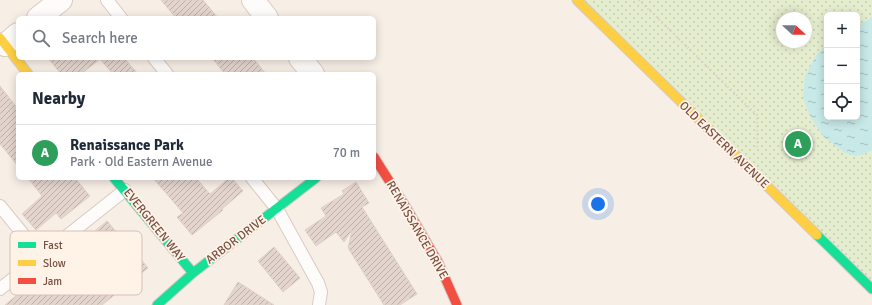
<!DOCTYPE html>
<html lang="en">
<head>
<meta charset="utf-8">
<style>
	:root { --surface:#fff; --page:#f2f2f3; --text:#1f2937; --muted:#747a83; --line:#e0e1e3; --accent:#a3877d }
	body { margin:0; font-family:Signika,sans-serif; background:var(--page); color:var(--text) }
	.controls { position:absolute; right:12px; top:12px; display:grid; overflow:hidden; border-radius:6px; box-shadow:0 2px 10px #0003 }
	.controls button { width:36px; height:36px; display:grid; place-items:center; padding:0; border:0; border-bottom:1px solid var(--line); background:var(--surface); color:var(--text); font:20px sans-serif }
	.compass { position:absolute; left:776px; top:12px; width:36px; height:36px; border-radius:50%; background:var(--surface); box-shadow:0 2px 10px #0003; rotate:111deg }
	.you { position:absolute; left:598px; top:204px; width:14px; height:14px; margin:-10px; border:3px solid #fff; border-radius:50%; background:#1a73e8; box-shadow:0 0 0 6px #1a73e833 }
	.badge { display:grid; place-items:center; width:26px; height:26px; border-radius:50%; background:var(--accent); color:#fff; font-size:13px; font-weight:700 }
	.pin { position:absolute; translate:-50% -50%; border:2px solid #fff; box-shadow:0 1px 4px #0006 }
	.list { margin:0; padding:0; list-style:none }
	h2 { display:flex; justify-content:space-between; align-items:center; height:52px; margin:0; padding:0 16px; font-size:17px }
	h2 small { font-size:13px; font-weight:400; color:var(--muted) }
	.list li { display:grid; grid-template-columns:26px 1fr auto; gap:12px; align-items:center; box-sizing:border-box; height:56px; padding:0 16px; border-top:1px solid var(--line) }
	.list b { display:block; font-size:15px; white-space:nowrap }
	.list p { margin:0; font-size:13px; white-space:nowrap; color:var(--muted) }
	.list em { font-size:13px; font-style:normal; color:var(--muted) }
	.icon { flex:none; width:22px; height:22px; fill:none; stroke:currentColor; stroke-width:2; stroke-linecap:round; stroke-linejoin:round }
	.map { position:relative; flex:none; width:872px; height:305px; overflow:hidden }
	.search { position:absolute; background:var(--surface); box-shadow:0 2px 10px #0003; left:16px; top:16px; width:360px; height:44px; display:flex; align-items:center; gap:10px; box-sizing:border-box; padding:0 14px; border-radius:6px; color:var(--muted); font-size:15px }
	.panel { position:absolute; background:var(--surface); box-shadow:0 2px 10px #0003; left:16px; top:72px; width:360px; height:108px; border-radius:6px }
	.map>svg:first-child { display:block }
	.park { fill:url(#park-dots); fill-rule:evenodd }
	.water { fill:url(#water-ripples) }
	.building { fill:url(#building-hatch); stroke:#e0d0c8 }
	.lines { fill:none; stroke-linecap:round; stroke-linejoin:round }
	.lane-casing { stroke:#d8cbc4; stroke-width:14 }
	.street-casing { stroke:#d8cbc4; stroke-width:24 }
	.fast-casing { stroke:#d7c9c3; stroke-width:11 }
	.slow-casing { stroke:#d7c9c3; stroke-width:11 }
	.jam-casing { stroke:#d7c9c3; stroke-width:11 }
	.path { stroke:#d8ccc8; stroke-width:2.5; stroke-dasharray:1 3; stroke-linecap:butt }
	.lane { stroke:#fefcfb; stroke-width:12 }
	.street { stroke:#fefcfb; stroke-width:22 }
	.fast { stroke:#16e098; stroke-width:9 }
	.slow { stroke:#ffcf43; stroke-width:9 }
	.jam { stroke:#f24e42; stroke-width:9 }
	.labels { text-anchor:middle; dominant-baseline:central; stroke-width:3.5; stroke-linejoin:round; paint-order:stroke }
	.street-label { font-size:12px; fill:#765045; stroke:#fff2e7 }
	.key { fill:#fff2e7; stroke:#d6c1b6; stroke-width:1 }
	.key-label { font-size:11px; fill:#765045 }
</style>
</head>
<body>
<div class="map">
<svg width="872" height="305" viewBox="0 0 872 305">
	<defs>
		<pattern id="park-dots" width="8" height="8" patternUnits="userSpaceOnUse"><rect width="8" height="8" fill="#e5edcf"/><path d="M2 2h.1M6 6h.1" fill="none" stroke="#c8cdb3" stroke-width="1.8" stroke-linecap="round"/></pattern>
		<pattern id="water-ripples" width="26" height="14" patternUnits="userSpaceOnUse"><rect width="26" height="14" fill="#c7e9e7"/><path d="M2 4q2-2 4 0t4 0M15 11q2-2 4 0t4 0" fill="none" stroke="#a6bfbd"/></pattern>
		<pattern id="building-hatch" width="6" height="6" patternUnits="userSpaceOnUse"><rect width="6" height="6" fill="#e3d5ce"/><path d="M-1 1l2-2M0 6l6-6M5 7l2-2" fill="none" stroke="#bdafa9"/></pattern>
	</defs>
	<rect width="100%" height="100%" fill="#f7eee6"/>
	<!-- park -->
	<path class="park" d="M576 0H872V289ZM827 15H857V117H827ZM782 18H806V42H782Z"/>
	<!-- water -->
	<path class="water" d="M872 17V150L864 154 856 156 845 153 824 137 811 118 803 98 805 76 817 54 827 45V117H857V27Z"/>
	<!-- building -->
	<path class="building" d="M161 0H203L218 18H176Z
		M48 58H124L138 74H113L100 59 81 74H61Z
		M212 58H253L266 74H225Z
		M0 86 18 109V166L0 144Z
		M28 178H75L90 196 61 219 56 213 36 230 22 214 42 196Z
		M153 178H196L210 194 229 178H232L243 191 222 209 223 210 192 235 177 217 183 213Z
		M356 182 369 203 362 207 417 294 400 305H384L348 248 352 230 344 242 336 232 316 246 305 230 326 216 321 208 344 194 342 191Z
		M107 221 126 243 127 242 148 268 133 280 102 305H5Z
		M274 247 300 278 283 292 258 261Z
		M238 282 274 305H224Z"/>
	<g class="lines">
		<defs>
			<path id="lane" d="M107 0 121 18
				M154 58 167 74
				M252 178 277 209 318 283 321 292 319 305
				M0 206 41 256
				M0 289 125 190"/>
			<path id="street" d="M253 0 267 18
				M38 18 61 0
				M5 45 18 34
				M300 58 313 74"/>
			<path id="fast" d="M114 178 193 273
				M817 235 872 289
				M157 305 193 273 316 178"/>
			<path id="slow" d="M577 0 817 235
				M0 38 28 74"/>
			<path id="jam" d="M374 157 407 209 438 262 457 305"/>
		</defs>
		<!-- lane casing -->
		<use href="#lane" class="lane-casing"/>
		<!-- street casing -->
		<use href="#street" class="street-casing"/>
		<!-- fast casing -->
		<use href="#fast" class="fast-casing"/>
		<!-- slow casing -->
		<use href="#slow" class="slow-casing"/>
		<!-- jam casing -->
		<use href="#jam" class="jam-casing"/>
		<!-- path -->
		<path class="path" d="M639 0 757 115V147"/>
		<!-- lane -->
		<use href="#lane" class="lane"/>
		<!-- street -->
		<use href="#street" class="street"/>
		<!-- fast -->
		<use href="#fast" class="fast"/>
		<!-- slow -->
		<use href="#slow" class="slow"/>
		<!-- jam -->
		<use href="#jam" class="jam"/>
	</g>
	<g class="labels">
		<!-- street labels -->
		<g class="street-label">
			<text transform="translate(724 145) rotate(44)">OLD EASTERN AVENUE</text>
			<text transform="translate(154 225) rotate(51)">EVERGREEN WAY</text>
			<text transform="translate(417 230) rotate(60)">RENAISSANCE DRIVE</text>
			<text transform="translate(236 240) rotate(-37)">ARBOR DRIVE</text>
		</g>
	</g>
	<!-- legend -->
	<rect x="10" y="231" width="132" height="64" rx="6" class="key"/>
	<rect x="18" y="242" width="18" height="6" fill="#16e098"/>
	<rect x="18" y="260" width="18" height="6" fill="#ffcf43"/>
	<rect x="18" y="278" width="18" height="6" fill="#f24e42"/>
	<g class="key-label">
		<text x="43" y="249">Fast</text>
		<text x="43" y="267">Slow</text>
		<text x="43" y="285">Jam</text>
	</g>
</svg>
<div class="controls">
<button>+</button>
<button>−</button>
<button><svg class="icon" aria-label="locate" viewBox="0 0 24 24"><circle cx="12" cy="12" r="6"/><path d="M12 2v4M12 18v4M2 12h4M18 12h4"/></svg></button>
</div>
<svg class="compass" viewBox="-18 -18 36 36"><path d="M0-13l5 13h-10z" fill="#e53935"/><path d="M0 13l5-13h-10z" fill="#747a83"/></svg>
<div class="you"></div>
<div class="pin badge" style="left:798px;top:144px;background:#2e9e5b">A</div>
<div class="search"><svg class="icon" aria-label="search" viewBox="0 0 24 24"><circle cx="10" cy="10" r="6"/><path d="M15 15l6 6"/></svg>Search here</div>
<section class="panel">
<h2>Nearby<small></small></h2>
<ul class="list">
<li><span class="badge" style="background:#2e9e5b">A</span><div><b>Renaissance Park</b><p>Park · Old Eastern Avenue</p></div><em>70 m</em></li>
</ul>
</section>
</div>
</body>
</html>
